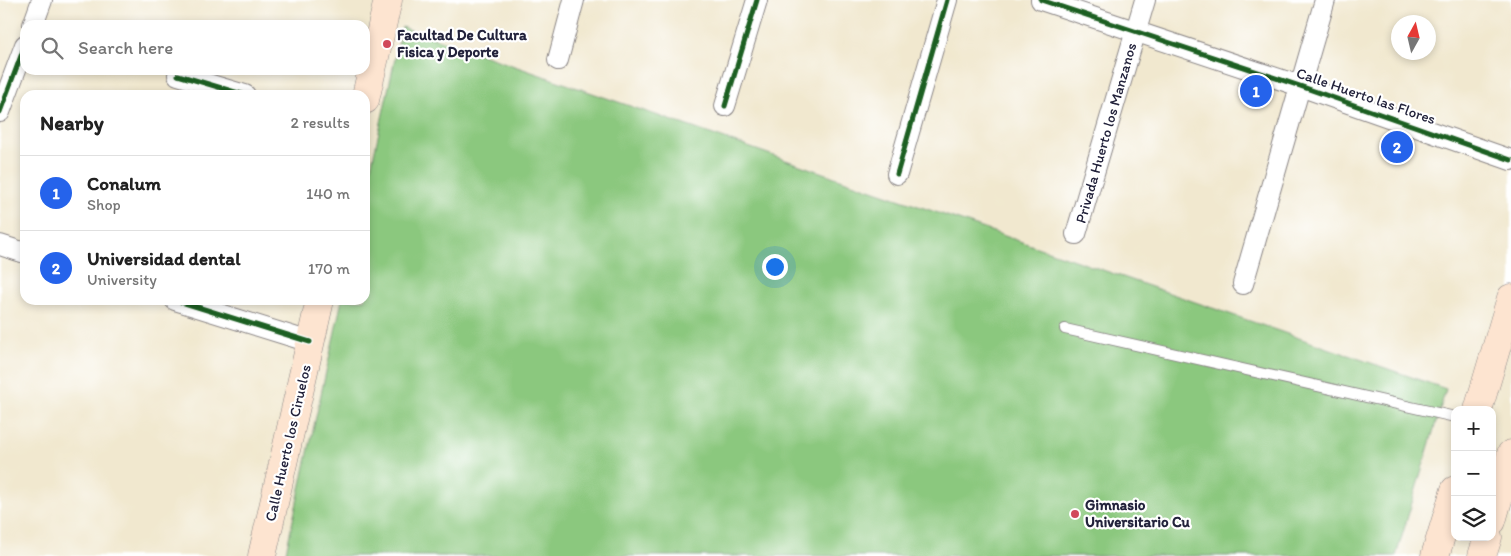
<!DOCTYPE html>
<html lang="en">
<head>
<meta charset="utf-8">
<style>
	:root { --surface:#fff; --page:#f2f2f2; --text:#222; --muted:#767676; --line:#e0e0e0; --accent:#2563eb }
	body { margin:0; font-family:Itim,sans-serif; background:var(--page); color:var(--text) }
	.controls { position:absolute; right:15px; bottom:15px; display:grid; overflow:hidden; border-radius:10px; box-shadow:0 2px 8px #0003 }
	.controls button { width:45px; height:45px; display:grid; place-items:center; padding:0; border:0; border-bottom:1px solid var(--line); background:var(--surface); color:var(--text); font:25px sans-serif }
	.compass { position:absolute; left:1391px; top:15px; width:45px; height:45px; border-radius:50%; background:var(--surface); box-shadow:0 2px 8px #0003; rotate:8deg }
	.you { position:absolute; left:774px; top:266px; width:18px; height:18px; margin:-12px; border:4px solid #fff; border-radius:50%; background:#1a73e8; box-shadow:0 0 0 8px #1a73e833 }
	.badge { display:grid; place-items:center; width:32px; height:32px; border-radius:50%; background:var(--accent); color:#fff; font-size:16px; font-weight:700 }
	.pin { position:absolute; translate:-50% -50%; border:2px solid #fff; box-shadow:0 1px 5px #0006 }
	.list { margin:0; padding:0; list-style:none }
	h2 { display:flex; justify-content:space-between; align-items:center; height:65px; margin:0; padding:0 20px; font-size:21px }
	h2 small { font-size:16px; font-weight:400; color:var(--muted) }
	.list li { display:grid; grid-template-columns:32px 1fr auto; gap:15px; align-items:center; box-sizing:border-box; height:75px; padding:0 20px; border-top:1px solid var(--line) }
	.list b { display:block; font-size:19px; white-space:nowrap }
	.list p { margin:0; font-size:16px; white-space:nowrap; color:var(--muted) }
	.list em { font-size:16px; font-style:normal; color:var(--muted) }
	.icon { flex:none; width:28px; height:28px; fill:none; stroke:currentColor; stroke-width:2; stroke-linecap:round; stroke-linejoin:round }
	.map { position:relative; flex:none; width:1511px; height:556px; overflow:hidden }
	.search { position:absolute; background:var(--surface); box-shadow:0 2px 8px #0003; left:20px; top:20px; width:350px; height:55px; display:flex; align-items:center; gap:12px; box-sizing:border-box; padding:0 18px; border-radius:15px; color:var(--muted); font-size:19px }
	.panel { position:absolute; background:var(--surface); box-shadow:0 2px 8px #0003; left:20px; top:90px; width:350px; height:215px; border-radius:15px }
	.map>svg:first-child { display:block }
	.green { fill:#8bc87e; stroke:#56755c }
	.lines { fill:none; stroke-linecap:round; stroke-linejoin:round }
	.service-casing { stroke:#8a8585; stroke-width:12 }
	.minor-casing { stroke:#8a8585; stroke-width:22 }
	.secondary-casing { stroke:#8a8585; stroke-width:29 }
	.service { stroke:#fff; stroke-width:10 }
	.minor { stroke:#fff; stroke-width:20 }
	.secondary { stroke:#fde4d0; stroke-width:28 }
	.cycleway-casing { stroke:#fff; stroke-width:8 }
	.cycleway { stroke:#1b5e20; stroke-width:5 }
	.poi-dot { fill:#d1495b; stroke:#fff; stroke-width:2 }
	.labels { text-anchor:middle; dominant-baseline:central; stroke-width:4.5; stroke-linejoin:round; paint-order:stroke }
	.poi-label { font-size:15px; font-weight:bold; fill:#22223b; stroke:#fff; text-anchor:start }
	.street-label { font-size:15px; fill:#22223b; stroke:#fff }
</style>
</head>
<body>
<div class="map">
<svg width="1511" height="556" viewBox="0 0 1511 556">
	<rect width="100%" height="100%" fill="#fff"/>
	<filter id="ink" filterUnits="userSpaceOnUse"><feTurbulence type="fractalNoise" baseFrequency=".02" numOctaves="2"/><feDisplacementMap in="SourceGraphic" scale="10" xChannelSelector="R" yChannelSelector="G"/><feConvolveMatrix kernelMatrix="1 2 1 2 8 2 1 2 1" color-interpolation-filters="sRGB"/></filter>
	<filter id="wash" filterUnits="userSpaceOnUse"><feTurbulence type="fractalNoise" baseFrequency=".0096" numOctaves="4" result="noise"/><feDisplacementMap in="SourceGraphic" scale="20" xChannelSelector="R" yChannelSelector="G"/><feGaussianBlur stdDeviation="1.12" result="paint"/><feColorMatrix in="noise" values="0 0 0 0 0 0 0 0 0 0 0 0 0 0 0 0 0 1.4 0 .05"/><feComposite in="paint" operator="in"/></filter>
	<g filter="url(#wash)">
		<rect width="100%" height="100%" fill="#f1e8cf"/>
		<!-- green -->
		<path class="green" d="M402 27 1446 389 1396 556H285L342 300H365V195Z"/>
	</g>
	<g filter="url(#ink)">
		<g class="lines">
			<defs>
				<path id="service" d="M1065 329 1455 417"/>
				<path id="minor" d="M1041 0 1300 86 1511 160
					M33 25 42 0
					M558 60 574 0
					M178 75 245 95
					M725 106 757 0
					M0 112 25 45
					M897 174 947 0
					M1076 234 1145 0
					M0 245 25 253
					M1243 284 1325 0
					M175 300 310 342"/>
				<path id="secondary" d="M365 100 388 0
					M1478 410 1511 298
					M1492 521 1511 454
					M262 556 320 300
					M1435 556 1455 490
					M1482 556 1488 537"/>
			</defs>
			<!-- service casing -->
			<use href="#service" class="service-casing"/>
			<!-- minor casing -->
			<use href="#minor" class="minor-casing"/>
			<!-- secondary casing -->
			<use href="#secondary" class="secondary-casing"/>
			<!-- service -->
			<use href="#service" class="service"/>
			<!-- minor -->
			<use href="#minor" class="minor"/>
			<!-- secondary -->
			<use href="#secondary" class="secondary"/>
			<defs>
				<path id="cycleway" d="M1041 0 1300 86 1511 160
					M178 75 245 95
					M725 106 757 0
					M0 112 25 45
					M897 174 947 0
					M175 300 310 342"/>
			</defs>
			<!-- cycleway casing -->
			<use href="#cycleway" class="cycleway-casing"/>
			<!-- cycleway -->
			<use href="#cycleway" class="cycleway"/>
		</g>
	</g>
	<!-- markers -->
	<g class="poi-dot">
		<circle cx="387" cy="44" r="5"/>
		<circle cx="1075" cy="514" r="5"/>
	</g>
	<g class="labels">
		<!-- poi labels -->
		<g class="poi-label">
			<text x="397" y="35">Facultad De Cultura<tspan x="397" dy="17">Fisica y Deporte</tspan></text>
			<text x="1085" y="505">Gimnasio<tspan x="1085" dy="17">Universitario Cu</tspan></text>
		</g>
		<!-- street labels -->
		<g class="street-label">
			<text transform="translate(1366 96) rotate(19)">Calle Huerto las Flores</text>
			<text transform="translate(1106 133) rotate(-74)">Privada Huerto los Manzanos</text>
			<text transform="translate(288 443) rotate(-77)">Calle Huerto los Ciruelos</text>
		</g>
	</g>
</svg>
<div class="controls">
<button>+</button>
<button>−</button>
<button><svg class="icon" aria-label="layers" viewBox="0 0 24 24"><path d="M12 4l9 5-9 5-9-5zM3 14l9 5 9-5"/></svg></button>
</div>
<svg class="compass" viewBox="-18 -18 36 36"><path d="M0-13l5 13h-10z" fill="#e53935"/><path d="M0 13l5-13h-10z" fill="#767676"/></svg>
<div class="you"></div>
<div class="pin badge" style="left:1256px;top:91px">1</div>
<div class="pin badge" style="left:1397px;top:147px">2</div>
<div class="search"><svg class="icon" aria-label="search" viewBox="0 0 24 24"><circle cx="10" cy="10" r="6"/><path d="M15 15l6 6"/></svg>Search here</div>
<section class="panel">
<h2>Nearby<small>2 results</small></h2>
<ul class="list">
<li><span class="badge">1</span><div><b>Conalum</b><p>Shop</p></div><em>140 m</em></li>
<li><span class="badge">2</span><div><b>Universidad dental</b><p>University</p></div><em>170 m</em></li>
</ul>
</section>
</div>
</body>
</html>
